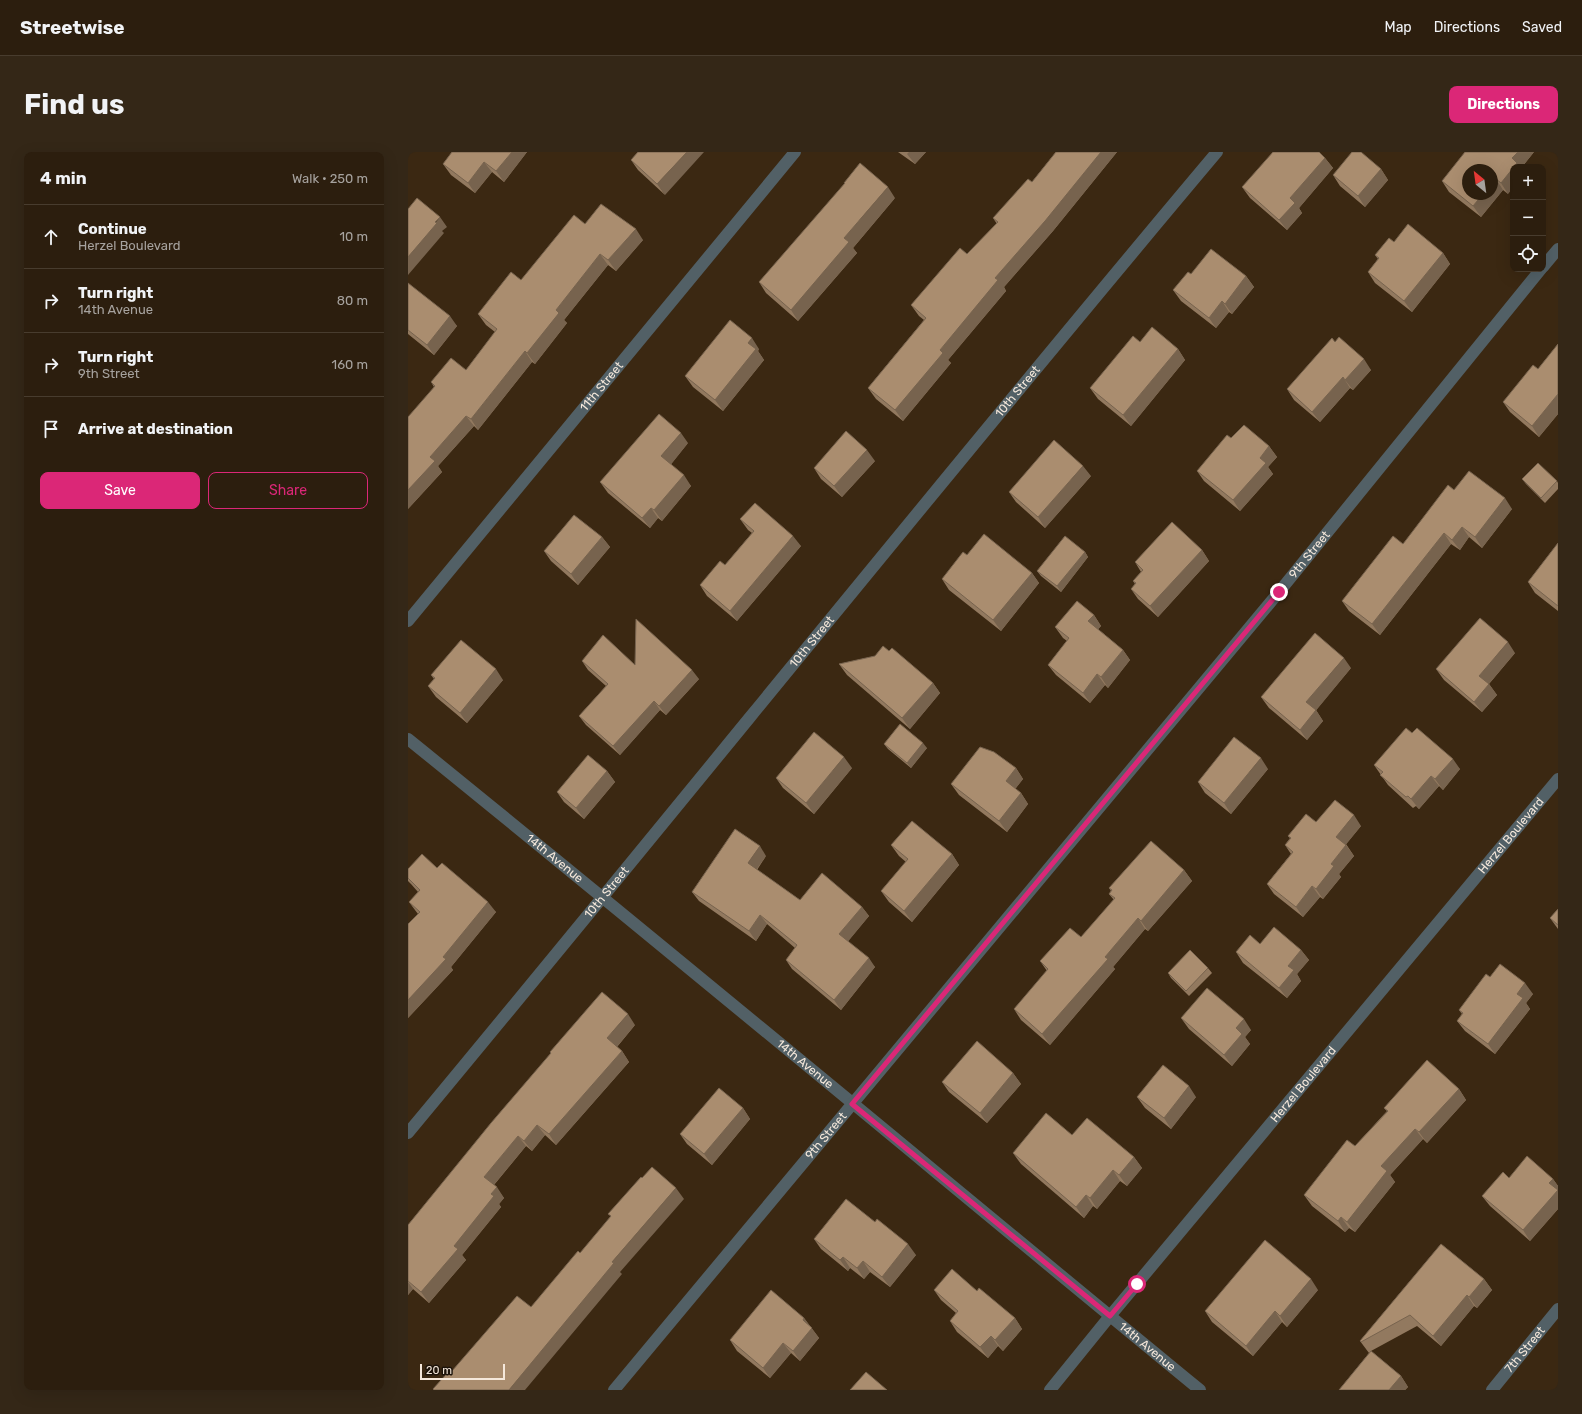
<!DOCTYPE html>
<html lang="en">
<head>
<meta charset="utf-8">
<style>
	:root { --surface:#2c1e0e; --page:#342717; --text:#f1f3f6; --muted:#a6a29e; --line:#483c2e; --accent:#db2777 }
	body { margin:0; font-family:Rubik,sans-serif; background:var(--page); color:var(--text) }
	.controls { position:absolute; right:12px; top:12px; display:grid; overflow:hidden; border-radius:8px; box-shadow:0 4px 16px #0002 }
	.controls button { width:36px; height:36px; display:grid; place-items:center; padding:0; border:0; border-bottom:1px solid var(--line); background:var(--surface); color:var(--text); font:20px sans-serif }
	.compass { position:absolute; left:1054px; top:12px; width:36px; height:36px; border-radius:50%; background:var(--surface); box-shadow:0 4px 16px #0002; rotate:331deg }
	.scale { position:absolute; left:12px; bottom:10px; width:85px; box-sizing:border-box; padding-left:4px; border:2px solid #f5e8db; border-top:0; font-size:11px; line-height:14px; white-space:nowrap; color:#f5e8db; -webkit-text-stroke:3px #1c130a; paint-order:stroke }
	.stop { position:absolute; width:12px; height:12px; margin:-9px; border:3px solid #db2777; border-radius:50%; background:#fff }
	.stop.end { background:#db2777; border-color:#fff; box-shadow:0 1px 4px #0008 }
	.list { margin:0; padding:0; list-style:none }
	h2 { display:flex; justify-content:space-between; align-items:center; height:52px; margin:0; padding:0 16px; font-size:17px }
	h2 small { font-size:13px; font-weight:400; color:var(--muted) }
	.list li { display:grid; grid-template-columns:26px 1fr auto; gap:12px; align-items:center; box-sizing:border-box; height:64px; padding:0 16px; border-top:1px solid var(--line) }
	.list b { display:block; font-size:15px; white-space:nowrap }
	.list p { margin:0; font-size:13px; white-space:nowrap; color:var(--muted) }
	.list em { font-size:13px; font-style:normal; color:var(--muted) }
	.actions { display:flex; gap:8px; padding:12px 16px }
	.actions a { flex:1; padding:9px 0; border:1px solid var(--accent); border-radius:8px; text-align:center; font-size:14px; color:var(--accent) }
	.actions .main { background:var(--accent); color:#fff }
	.icon { flex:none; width:22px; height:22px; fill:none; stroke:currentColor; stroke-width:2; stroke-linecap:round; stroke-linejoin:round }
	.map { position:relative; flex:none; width:1150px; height:1238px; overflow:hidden; border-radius:8px }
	header { display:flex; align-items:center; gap:24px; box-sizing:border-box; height:56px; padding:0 20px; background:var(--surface); border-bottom:1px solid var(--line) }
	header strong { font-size:19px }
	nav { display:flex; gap:22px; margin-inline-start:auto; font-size:14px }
	.intro { display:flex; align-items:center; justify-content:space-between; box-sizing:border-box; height:96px; padding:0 24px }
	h1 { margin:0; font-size:28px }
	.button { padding:10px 18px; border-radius:8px; background:var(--accent); color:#fff; font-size:14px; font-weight:700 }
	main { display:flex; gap:24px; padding:0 24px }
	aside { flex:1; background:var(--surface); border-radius:8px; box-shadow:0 4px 16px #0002 }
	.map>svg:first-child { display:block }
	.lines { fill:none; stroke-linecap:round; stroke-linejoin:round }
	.minor { stroke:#526066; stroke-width:12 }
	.wall { fill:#92795f }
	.shaded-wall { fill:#77634e }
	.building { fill:#aa8d6f; stroke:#77634e }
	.route { stroke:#db2777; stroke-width:5 }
	.labels { text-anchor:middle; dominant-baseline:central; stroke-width:4; stroke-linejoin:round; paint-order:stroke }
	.street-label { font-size:12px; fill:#f5e8db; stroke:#1c130a }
</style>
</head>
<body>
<header>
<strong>Streetwise</strong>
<nav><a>Map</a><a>Directions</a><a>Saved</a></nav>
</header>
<div class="intro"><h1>Find us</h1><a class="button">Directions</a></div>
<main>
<aside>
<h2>4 min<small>Walk · 250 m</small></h2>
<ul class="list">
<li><svg class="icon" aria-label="ahead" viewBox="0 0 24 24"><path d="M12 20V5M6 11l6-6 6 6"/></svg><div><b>Continue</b><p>Herzel Boulevard</p></div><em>10 m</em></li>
<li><svg class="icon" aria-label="right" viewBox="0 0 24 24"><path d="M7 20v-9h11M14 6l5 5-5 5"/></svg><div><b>Turn right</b><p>14th Avenue</p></div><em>80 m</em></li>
<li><svg class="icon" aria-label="right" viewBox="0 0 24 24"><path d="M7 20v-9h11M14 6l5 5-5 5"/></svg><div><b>Turn right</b><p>9th Street</p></div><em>160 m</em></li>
<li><svg class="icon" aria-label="arrive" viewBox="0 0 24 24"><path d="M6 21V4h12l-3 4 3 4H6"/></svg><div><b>Arrive at destination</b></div></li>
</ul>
<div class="actions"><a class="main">Save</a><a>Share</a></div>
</aside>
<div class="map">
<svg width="1150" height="1238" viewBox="0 0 1150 1238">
	<rect width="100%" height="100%" fill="#3b2812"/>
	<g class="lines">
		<!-- minor -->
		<g class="minor">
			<path d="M1135 115 1150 97"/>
			<path id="s1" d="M0 469 387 0"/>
			<path id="s2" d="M0 587C266 802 528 1021 792 1238"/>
			<path id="s3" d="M0 981C271 655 536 324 809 0"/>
			<path id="s4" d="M206 1238 871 440 1133 117"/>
			<path id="s5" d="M642 1238 702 1164 1150 627"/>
			<path id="s6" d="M1084 1238 1150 1157"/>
		</g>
	</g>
	<!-- wall -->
	<path class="wall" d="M44 0H119L96 30 84 20 67 41 43 23 35 12Z
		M230 0 257 43 230 18 223 8Z
		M490 0H518L507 12Z
		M648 0H709L645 79 596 135 598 139 540 208 543 211 495 269 468 247 460 236 516 168 511 164 503 153 559 102 589 72 585 66 624 30Z
		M1126 0 1114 15H1105L1100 42 1095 38 1073 65 1041 40 1034 29Z
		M917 6 925 16 891 56 894 61 879 78 842 46 834 35Z
		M973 17 980 28 957 55 932 34 925 23Z
		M487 46 445 96 449 101 390 169 358 141 351 130Z
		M177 72 235 88 208 119 200 113 156 168 159 171 127 212 124 210 70 278 66 274 30 314 34 320 0 357 26 235 23 230 58 218 87 180 78 173 70 162 113 128Z
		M1035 101 1042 112 1004 160 967 131 960 120 970 107 967 103Z
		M783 122 838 124 846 135 824 162 821 160 808 176 773 149 765 138Z
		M0 131 49 174 26 203 0 182Z
		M732 190 770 197 777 208 723 274 690 247 682 236Z
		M927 190 963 218 945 238 942 236 912 270 886 248 879 237Z
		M1150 192V262L1131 285 1102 260 1095 250 1130 217Z
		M351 197 350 199 356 208 315 259 285 235 277 224Z
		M823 286 861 294 869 305 860 315 865 322 832 359 796 329 789 319Z
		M280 291 263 312 283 334 254 369 250 366 242 376 200 341 192 330Z
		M467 309 434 345 413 327 406 316Z
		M683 324 637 376 608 350 601 340Z
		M1114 327 1149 329 1150 331V337L1137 351 1118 332Z
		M1046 338 1104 357 1074 396 1061 385 1052 398 1043 392 972 483 941 459 934 449 995 392Z
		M332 367 393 394 329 469 299 444 292 433 317 413 344 381 340 378Z
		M194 385 202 395 170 433 143 409 136 399Z
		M1150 391V459L1127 441 1120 430Z
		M794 398 801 409 750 465 730 447 723 437 727 432 725 429 733 420 727 410Z
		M677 400 680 405 653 440 633 424 629 419Z
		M559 403 624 421 631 431 593 479 541 438 534 427Z
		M686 463 693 474 690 477 715 498 722 508 700 536 697 533 682 551 648 523 640 513 659 489 655 486 647 475Z
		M481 499 525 531 532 541 502 577 439 523 431 512 467 504Z
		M1107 501 1081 532 1089 543 1074 560 1036 528 1028 517Z
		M174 509 227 513 291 527 258 563 252 558 212 603 178 573 171 564 198 534 180 518Z
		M943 516 908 558 915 569 899 588 861 556 853 545Z
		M23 523 95 528 59 571 28 545 20 534 26 527Z
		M1004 581 1052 617 1035 638 1031 634 1011 657 1008 654 1005 656 980 633 966 613Z
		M476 592 519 596 503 616 480 597Z
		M444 616 406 662 375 636 368 626Z
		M608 616 615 627 607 637 613 641 620 652 599 680 551 643 543 632Z
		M860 617 823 662 797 641 790 630Z
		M199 619 207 630 176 667 156 650 149 640Z
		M908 670 953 674 938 692 946 704 931 722 933 725 915 747 912 745 895 765 866 742 859 732 883 702 877 693 882 686 880 684Z
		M483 693 544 702 551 713 504 770 481 750 473 739 498 710 491 704Z
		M358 704 349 718 392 748 454 755 461 764 440 789 467 815 433 858 384 817 378 808 387 796 359 772 348 789 291 749 284 740Z
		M29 716 88 760 43 815 45 818 0 866 10 762 1 750 10 740 3 732 0 729V717Z
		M776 718 784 729 740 779 737 777 705 815 707 817 642 893 613 868 606 857 639 819 632 809 673 785 706 748 701 742 703 739 701 736Z
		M1150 757V777L1142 766Z
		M852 792 893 798 901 808 889 822 893 829 879 846 835 811 828 800Z
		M800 816 804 821 781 844 763 826 760 821Z
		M1082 825 1125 842 1118 851 1122 857 1087 902 1057 879 1049 869 1054 862 1051 858Z
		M773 866 843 878 837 885 842 892 824 914 781 877Z
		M227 873 209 895 214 899 221 910 148 993 137 983 124 999 118 994 86 1033 96 1046 91 1052 93 1055 54 1103 58 1108 21 1151 5 1137 0 1143V1073L143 902 142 900Z
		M605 921 613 932 579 971 541 940 534 930Z
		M1051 937 1058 948 1019 991 1015 987 982 1023 987 1030 947 1080 941 1076 937 1080 904 1054 896 1043 947 994 979 959 976 956Z
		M729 945H788L763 977 737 956Z
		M335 956 342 967 304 1013 279 992 272 982Z
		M664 983 726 1005 734 1016 719 1034 712 1029 689 1057 685 1054 676 1066 613 1012 605 1001Z
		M1101 1026 1145 1027 1150 1034V1057L1122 1089 1082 1054 1074 1044Z
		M406 1087 508 1103 482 1135 462 1120 456 1127 442 1116 440 1119 413 1097Z
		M1033 1092 1076 1127 1084 1138 1069 1156 1066 1154 1033 1194 1009 1174 963 1199 993 1224 1000 1235 997 1238H931L962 1200 961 1201 952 1189Z
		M526 1138 569 1139 607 1166 614 1177 595 1199 590 1194 580 1206 549 1180 542 1169 548 1161 533 1148Z
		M910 1138 879 1175 874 1170 845 1204 804 1170 797 1159Z
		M396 1166 411 1186 392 1209 383 1201 362 1226 329 1199 322 1188Z"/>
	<!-- shaded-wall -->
	<path class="shaded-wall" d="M104 0H119L96 30 88 19Z
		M279 0H296L257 43 249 32Z
		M501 0H518L507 12 499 2Z
		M693 0H709L645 79 596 135 598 139 540 208 543 211 495 269 487 258 587 126Z
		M1110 0H1126L1114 15H1106L1104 6Z
		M917 6 925 16 891 56 894 61 879 78 871 68 882 46Z
		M76 10 84 20 67 41 60 31Z
		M1105 16V36L1100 42 1093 31Z
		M973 17 980 28 957 55 950 44Z
		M1088 27 1095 38 1073 65 1065 54 1075 42H1084V31Z
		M480 35 487 46 445 96 449 101 390 169 383 158 436 86Z
		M32 65 39 75 34 79 36 81 0 123V105Z
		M228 77 235 88 208 119 200 108Z
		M1035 101 1042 112 1004 160 996 149Z
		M192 102 200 113 156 168 159 171 127 212 119 201 148 158Z
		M838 124 846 135 824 162 817 152Z
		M814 149 821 160 808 176 801 166Z
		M42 164 49 174 26 203 19 193Z
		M344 186 351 197 350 199 356 208 315 259 307 248 340 191Z
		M770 197 777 208 723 274 715 263Z
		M117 199 124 210 70 278 63 267Z
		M956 207 963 218 945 238 937 228Z
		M935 225 942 236 912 270 904 260Z
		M1150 242V262L1131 285 1124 274Z
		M58 264 66 274 30 314 34 320 0 357V338L22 305Z
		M273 281 280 291 261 315 253 304Z
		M861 294 869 305 860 315 865 322 832 359 825 348 852 306Z
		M459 298 467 309 434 345 426 334Z
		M675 314 683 324 637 376 630 365Z
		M276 323 283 334 254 369 246 358Z
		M1097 346 1104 357 1074 396 1067 385Z
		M243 356 250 366 242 376 234 366Z
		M1054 375 1061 385 1052 398 1044 388Z
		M1036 381 1043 392 972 483 964 472Z
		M385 384 393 394 329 469 322 459Z
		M194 385 202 395 170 433 163 422Z
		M794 398 801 409 750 465 742 454Z
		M677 400 680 405 653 440 649 434Z
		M624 421 631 431 593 479 585 468Z
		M686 463 693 474 688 480 680 469Z
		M1100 490 1107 501 1079 534 1071 524Z
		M715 498 722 508 700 536 693 525Z
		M936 506 943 516 906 561 898 550Z
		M88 517 95 528 59 571 52 561Z
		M284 518 291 527 258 563 251 554Z
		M689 522 697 533 682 551 675 541Z
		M525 531 532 541 502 577 494 566Z
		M1081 532 1089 543 1074 560 1066 550Z
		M246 549 252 558 212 603 205 594Z
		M908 558 915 569 899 588 892 578Z
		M515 591 519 596 503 616 499 611Z
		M436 605 444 616 406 662 398 651Z
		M853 606 860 617 823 662 816 651Z
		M1045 607 1052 617 1035 638 1027 627Z
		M608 616 615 627 605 640 598 629Z
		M199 619 207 630 176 667 168 656Z
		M1023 624 1031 634 1011 657 1003 647Z
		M613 641 620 652 599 680 591 669Z
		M946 663 953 674 936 695 928 685Z
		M938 693 946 704 931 722 933 725 915 747 908 737 923 712Z
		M352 694 358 704 346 721 340 711Z
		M544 702 551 713 504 770 496 759Z
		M776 718 784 729 740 779 733 769Z
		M904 734 912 745 895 765 888 755Z
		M80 750 88 760 43 815 45 818 0 866V848Z
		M454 755 461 764 438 792 431 782Z
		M352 763 359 772 348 789 341 779Z
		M730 766 737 777 705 815 707 817 642 893 634 882 697 805Z
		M893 798 901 808 889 822 893 829 879 846 871 836 880 814Z
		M461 806 467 815 433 858 426 848Z
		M1117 831 1125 842 1118 851 1122 857 1087 902 1080 892 1109 842Z
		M220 862 227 873 207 897 199 886Z
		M836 867 843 878 837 885 842 892 824 914 816 903 828 876Z
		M214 899 221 910 148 993 141 982Z
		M605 921 613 932 579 971 572 961Z
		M781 934 788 945 763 977 756 966Z
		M1051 937 1058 948 1019 991 1011 980Z
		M335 956 342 967 304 1013 296 1002Z
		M129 973 137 983 124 999 116 989Z
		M1007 977 1015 987 982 1023 987 1030 947 1080 939 1070 973 1014Z
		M110 984 118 994 84 1035 76 1025Z
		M726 1005 734 1016 719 1034 711 1023Z
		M705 1018 712 1029 689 1057 682 1046Z
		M1145 1027 1150 1034V1057L1122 1089 1115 1078 1141 1031Z
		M89 1035 96 1046 91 1052 93 1055 54 1103 58 1108 21 1151 13 1140 46 1094 83 1042Z
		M268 1036 276 1047 212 1120 214 1122 117 1238H101L204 1110Z
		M678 1043 685 1054 676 1066 668 1055Z
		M933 1065 941 1076 937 1080 930 1069Z
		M500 1092 508 1103 482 1135 474 1125Z
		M435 1105 442 1116 440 1119 432 1108Z
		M455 1109 462 1120 456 1127 449 1116Z
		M903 1127 910 1138 879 1175 872 1164Z
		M1076 1127 1084 1138 1069 1156 1061 1145Z
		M0 1130 5 1137 0 1143Z
		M1059 1143 1066 1154 1033 1194 1025 1184Z
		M867 1159 874 1170 845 1204 838 1194Z
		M396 1166 411 1186 392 1209 385 1199 395 1168Z
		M607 1166 614 1177 595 1199 587 1188Z
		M583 1184 590 1194 580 1206 572 1195Z
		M375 1191 383 1201 362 1226 355 1216Z
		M993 1224 1000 1235 997 1238H981Z"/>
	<!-- building -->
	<path class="building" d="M44 0H104L88 19 76 10 60 31 35 12Z
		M230 0H279L249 32 223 8Z
		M648 0H693L637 69 587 126 590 128 532 198 535 201 487 258 460 236 518 166 503 153 552 96 559 102 590 70 585 66 620 27 624 30Z
		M865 0H911L917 6 882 46 887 51 871 68 834 35Z
		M944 0H953L973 17 950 44 925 23Z
		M1057 0H1110L1104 6 1109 11 1106 15H1105V16L1093 31 1088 27 1084 31V18H1060V42H1075L1065 54 1034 29Z
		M452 11 480 35 436 86 441 90 383 158 351 130 437 31H436Z
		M9 46 32 65 27 70 29 71 0 105V57Z
		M193 52 228 77 200 108 192 102 148 158 151 161 119 201 117 199 63 267 58 264 22 305 27 309 0 338V265L27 234 23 230 43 206 58 218 89 177 70 162 103 120 113 128 166 63 177 72Z
		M1000 72 1035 101 996 149 960 120 971 106 967 103 981 86 986 90Z
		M803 97 838 124 817 152 814 149 801 166 765 138 780 120 783 122Z
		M0 131 42 164 19 193 0 178Z
		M322 168 344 186 340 191 348 197 307 248 277 224Z
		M744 175 770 197 715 263 682 236 725 184 732 190Z
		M931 185 956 207 937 228 935 225 904 260 879 237 924 186 927 190Z
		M1150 192V242L1124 274 1095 250 1125 213 1130 217Z
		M251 262 273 281 253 304 276 323 246 358 243 356 234 366 192 330Z
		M836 273 861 294 852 306 858 311 825 348 789 319 819 283 823 286Z
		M438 279 459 298 426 334 406 316Z
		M646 288 675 314 630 365 601 340Z
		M1130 311 1149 329 1133 346 1114 327Z
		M1061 319 1097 346 1067 385 1054 375 1044 388 1036 381 964 472 934 449 985 384 995 392 1040 333 1046 338Z
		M347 351 385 384 322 459 292 433 312 409 317 413 346 379 332 367Z
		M166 363 194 385 163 422 136 399Z
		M764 370 794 398 742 454 723 437 728 431 725 429 735 418 727 410Z
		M576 382 624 421 585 468 534 427 555 400 559 403Z
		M657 384 677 400 649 434 629 419Z
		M1150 391V454L1120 430Z
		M669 449 686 463 680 469 715 498 693 525 689 522 675 541 640 513 661 486 647 475Z
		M1072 466 1100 490 1071 524 1081 532 1066 550 1028 517Z
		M228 467 284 518 251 554 246 549 205 594 171 564 200 532 174 509 195 483 227 513Z
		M907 481 936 506 898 550 908 558 892 578 853 545Z
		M53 488 88 517 52 561 20 534 27 526 23 523Z
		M475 494 481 499 484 496 525 531 494 566 431 512 467 504Z
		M492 572 515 591 499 611 476 592Z
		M998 576 1004 581 1009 576 1045 607 1027 627 1023 624 1003 647 1000 644 998 645 972 623 975 620 966 613Z
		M406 580 436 605 398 651 368 626Z
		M826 585 853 606 816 651 790 630Z
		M572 595 586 600 608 616 598 629 613 641 591 669 543 632Z
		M180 603 199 619 168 656 149 640Z
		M927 648 946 663 928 685 938 693 923 712 926 714 908 737 904 734 888 755 859 732 885 700 877 693 883 686 880 684 898 662 908 670Z
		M504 669 544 702 496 759 473 739 500 707 483 693Z
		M327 677 352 694 340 711 392 748 414 721 454 755 431 782 461 806 426 848 378 808 389 793 352 763 341 779 284 740Z
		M743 689 776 718 733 769 730 766 697 805 700 807 634 882 606 857 640 817 632 809 662 776 673 785 707 746 701 742 704 738 701 736Z
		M14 702 29 716 34 711 80 750 35 805 38 807 0 848V772L12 760 1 750 12 738 0 726V717Z
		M1150 757V773L1142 766Z
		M866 775 893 798 880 814 886 818 871 836 828 800 842 783 852 792Z
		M782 798 800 816 778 839 760 821Z
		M1092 812 1117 831 1109 842 1115 846 1080 892 1049 869 1055 861 1051 858 1078 822 1082 825Z
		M799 836 836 867 828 876 834 882 816 903 773 866Z
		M194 840 220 862 199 886 214 899 141 982 129 973 116 989 110 984 76 1025 89 1035 83 1042 86 1044 46 1094 50 1097 13 1140 0 1129V1073L83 971 143 901 142 900Z
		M569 889 605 921 572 961 534 930Z
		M1019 908 1051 937 1011 980 1007 977 973 1014 979 1019 939 1070 933 1065 930 1069 896 1043 939 988 947 994 980 959 976 956Z
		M755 913 781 934 756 966 729 945Z
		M311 936 335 956 296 1002 272 982Z
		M638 961 664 983 679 966 726 1005 711 1023 705 1018 682 1046 678 1043 668 1055 605 1001Z
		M1119 1004 1145 1027 1141 1031 1150 1038 1115 1078 1074 1044 1095 1020 1101 1026Z
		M244 1015 268 1036 204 1110 206 1111 101 1238H26L25 1237 42 1218 44 1219 109 1144 123 1155 170 1099 172 1101 203 1064 200 1062 233 1025 234 1026Z
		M438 1047 467 1070 469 1067 500 1092 474 1125 455 1109 449 1116 435 1105 432 1108 406 1087Z
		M857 1088 903 1127 872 1164 867 1159 838 1194 797 1159Z
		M1033 1092 1076 1127 1061 1145 1059 1143 1025 1184 1002 1163 953 1190 952 1189Z
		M544 1117 569 1139 571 1136 607 1166 587 1188 583 1184 572 1195 542 1169 550 1159 526 1138Z
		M363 1138 396 1166 395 1168 404 1176 385 1199 375 1191 355 1216 322 1188Z
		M963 1199 993 1224 981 1238H931Z
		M458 1220 479 1238H442Z"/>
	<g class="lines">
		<!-- route -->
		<path class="route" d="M729 1132 702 1164 444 952 871 440"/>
	</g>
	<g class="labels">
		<!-- street labels -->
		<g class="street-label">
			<text stroke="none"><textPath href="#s1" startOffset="304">11th Street</textPath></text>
			<text stroke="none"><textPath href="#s3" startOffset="960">10th Street</textPath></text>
			<text stroke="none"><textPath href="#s4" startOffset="1087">9th Street</textPath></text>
			<text stroke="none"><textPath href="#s3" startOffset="636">10th Street</textPath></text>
			<text stroke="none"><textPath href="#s5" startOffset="721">Herzel Boulevard</textPath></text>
			<text stroke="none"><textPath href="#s2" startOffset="189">14th Avenue</textPath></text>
			<text stroke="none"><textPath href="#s3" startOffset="312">10th Street</textPath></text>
			<text stroke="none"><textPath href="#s2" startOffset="513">14th Avenue</textPath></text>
			<text stroke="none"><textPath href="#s5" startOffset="397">Herzel Boulevard</textPath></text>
			<text stroke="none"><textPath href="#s4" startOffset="331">9th Street</textPath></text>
			<text stroke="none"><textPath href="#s2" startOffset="957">14th Avenue</textPath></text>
			<text stroke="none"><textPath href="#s6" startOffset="52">7th Street</textPath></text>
		</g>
	</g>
</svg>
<div class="controls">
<button>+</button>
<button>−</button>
<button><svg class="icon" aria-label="locate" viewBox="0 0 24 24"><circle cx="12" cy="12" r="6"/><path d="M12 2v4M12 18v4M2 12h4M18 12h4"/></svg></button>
</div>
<svg class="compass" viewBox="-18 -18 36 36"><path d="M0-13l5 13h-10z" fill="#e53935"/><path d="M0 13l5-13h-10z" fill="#a6a29e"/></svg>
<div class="scale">20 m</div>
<div class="stop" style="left:729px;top:1132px"></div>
<div class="stop end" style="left:871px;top:440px"></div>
</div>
</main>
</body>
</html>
